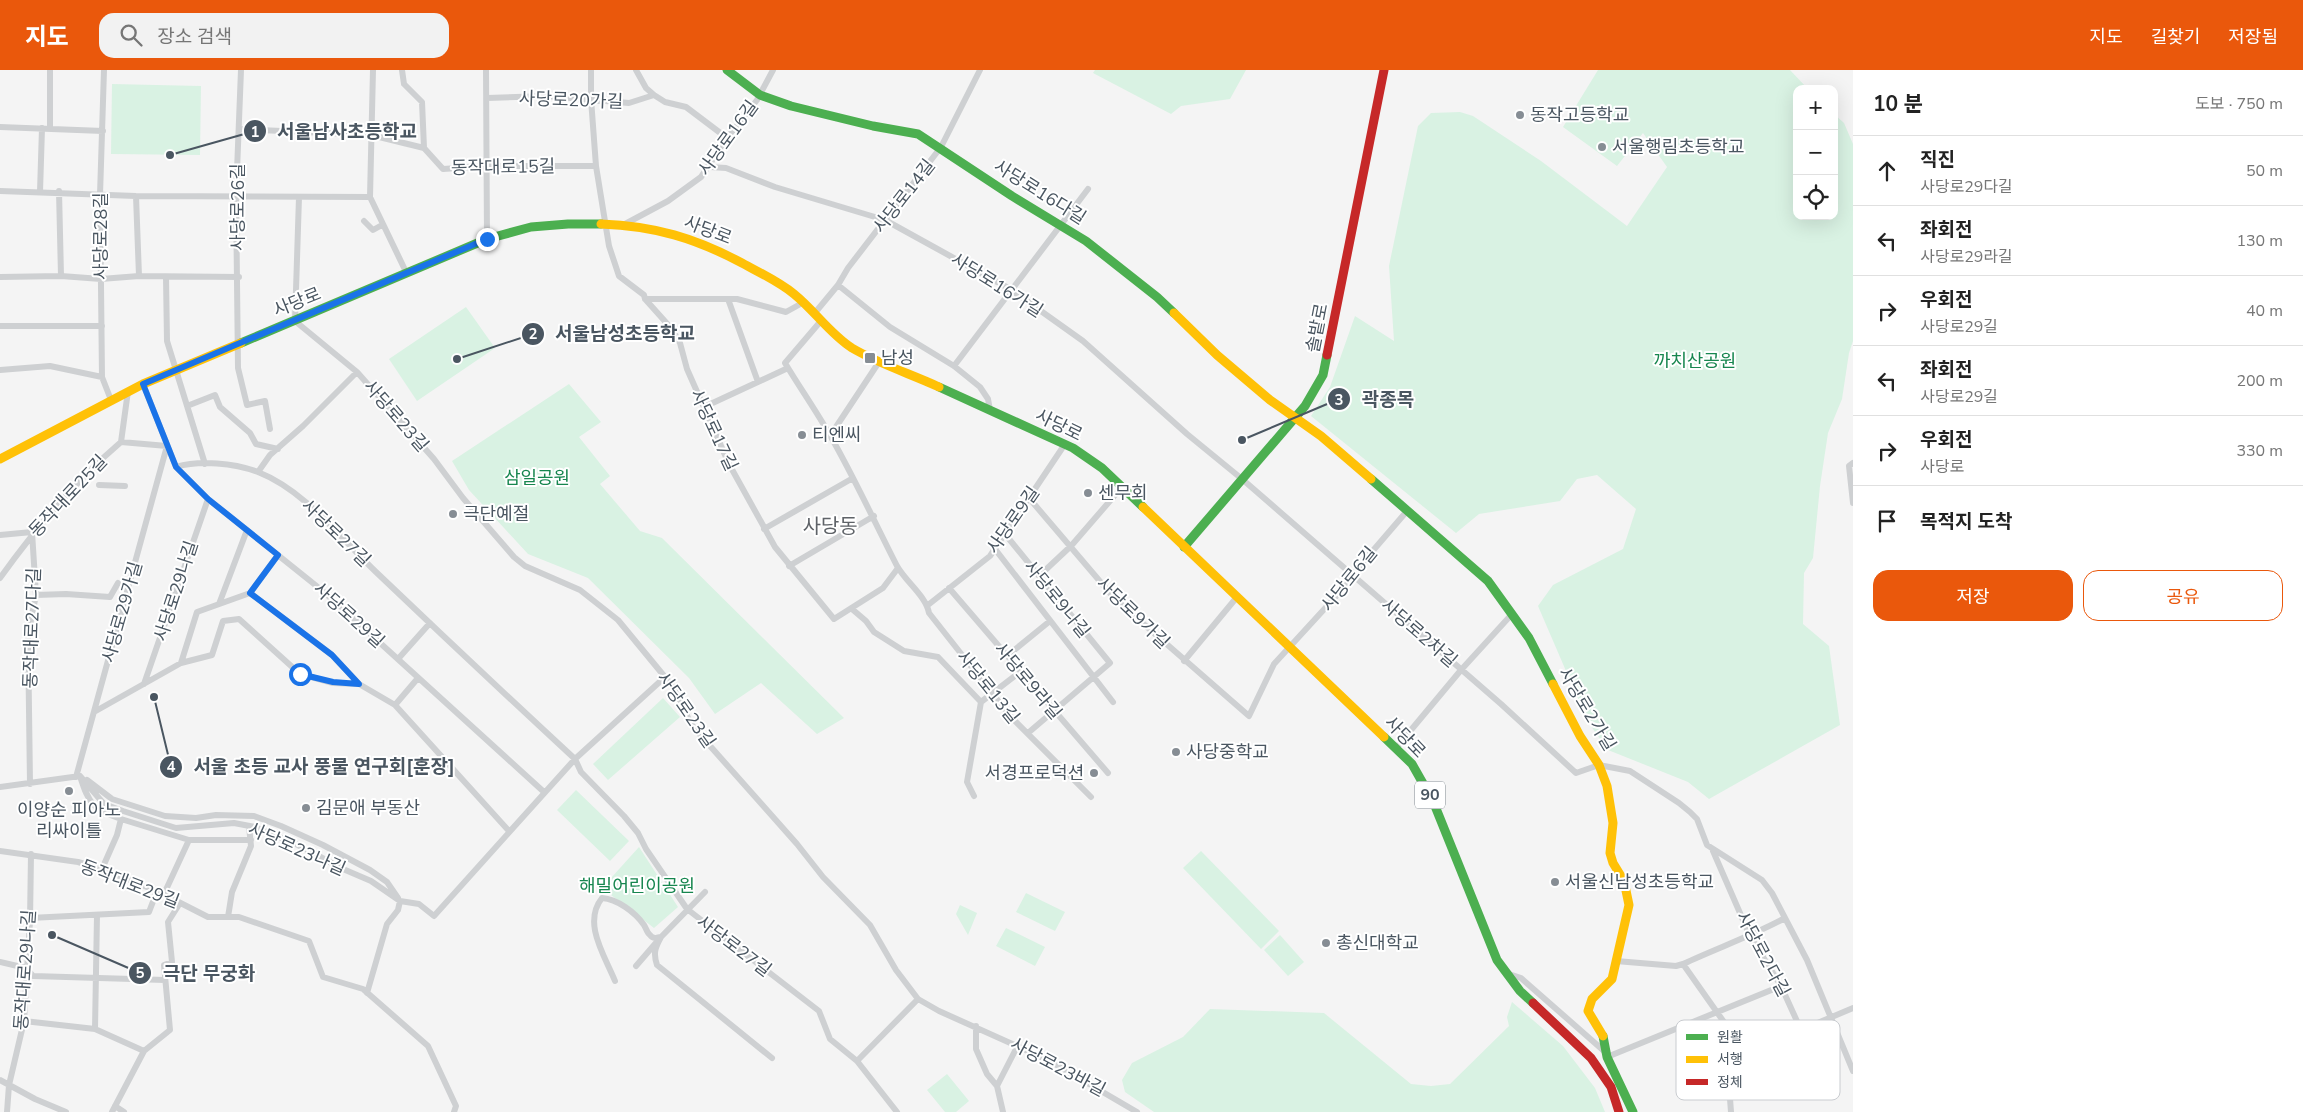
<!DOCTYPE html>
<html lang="ko">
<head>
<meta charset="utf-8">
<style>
	:root { --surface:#fff; --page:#f2f2f2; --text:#222; --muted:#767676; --line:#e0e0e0; --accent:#ea580c }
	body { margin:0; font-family:"Nunito Sans","Noto Sans KR",sans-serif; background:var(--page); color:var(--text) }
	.controls { position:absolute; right:15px; top:15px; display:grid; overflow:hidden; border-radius:10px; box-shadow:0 5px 20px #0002 }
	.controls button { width:45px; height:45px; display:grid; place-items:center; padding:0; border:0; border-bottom:1px solid var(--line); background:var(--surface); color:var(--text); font:25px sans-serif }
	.stop { position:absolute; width:15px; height:15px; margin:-11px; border:4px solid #1a73e8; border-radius:50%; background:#fff }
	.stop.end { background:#1a73e8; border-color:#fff; box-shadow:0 1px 5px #0008 }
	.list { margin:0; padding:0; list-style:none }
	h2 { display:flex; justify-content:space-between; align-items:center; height:65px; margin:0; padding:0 20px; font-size:21px }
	h2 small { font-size:16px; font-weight:400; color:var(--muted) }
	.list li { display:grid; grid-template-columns:32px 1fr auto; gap:15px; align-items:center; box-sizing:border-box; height:70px; padding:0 20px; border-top:1px solid var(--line) }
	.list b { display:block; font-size:19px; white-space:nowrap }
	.list p { margin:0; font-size:16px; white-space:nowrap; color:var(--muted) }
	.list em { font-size:16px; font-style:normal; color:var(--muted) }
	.actions { display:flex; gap:10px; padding:15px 20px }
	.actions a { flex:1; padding:11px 0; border:1px solid var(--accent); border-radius:15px; text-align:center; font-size:18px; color:var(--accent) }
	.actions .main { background:var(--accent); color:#fff }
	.icon { flex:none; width:28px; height:28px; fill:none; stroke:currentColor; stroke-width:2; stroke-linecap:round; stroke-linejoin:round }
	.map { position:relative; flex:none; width:1853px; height:1042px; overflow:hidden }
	header { display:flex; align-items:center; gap:30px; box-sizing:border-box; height:70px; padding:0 25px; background:var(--accent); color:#fff }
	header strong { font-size:24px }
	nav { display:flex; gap:28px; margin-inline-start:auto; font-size:18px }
	.search { width:350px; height:45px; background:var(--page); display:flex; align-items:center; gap:12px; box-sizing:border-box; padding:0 18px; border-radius:15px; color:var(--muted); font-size:19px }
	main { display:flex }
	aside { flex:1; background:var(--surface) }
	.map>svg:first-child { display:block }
	.green { fill:#d9f2e3 }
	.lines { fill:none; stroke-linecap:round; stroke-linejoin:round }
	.street { stroke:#ced0d2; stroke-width:6 }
	.fast { stroke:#4caf50; stroke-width:9 }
	.slow { stroke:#ffc107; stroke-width:9 }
	.jam { stroke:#c62828; stroke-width:9 }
	.route { stroke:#1a73e8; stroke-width:6 }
	.poi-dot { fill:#868d94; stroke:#fff; stroke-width:2 }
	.labels { text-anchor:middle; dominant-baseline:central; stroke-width:4; stroke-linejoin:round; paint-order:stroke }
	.shield { fill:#fff; stroke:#808990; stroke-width:1 }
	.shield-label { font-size:16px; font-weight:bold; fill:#4a5661 }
	.street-label { font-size:18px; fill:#4a5661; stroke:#fff }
	.poi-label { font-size:18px; fill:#4a5661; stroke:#fff; text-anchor:start }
	.park-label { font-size:18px; fill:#17864f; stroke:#fff }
	.quarter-label { font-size:20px; fill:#5f6368; stroke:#fff }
	.key { fill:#fff; stroke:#c9ccd0; stroke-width:1 }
	.key-label { font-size:14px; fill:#4a5661 }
	.leader { fill:none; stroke:#4a5661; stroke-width:2 }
	.callout-dot { fill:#4a5661; stroke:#fff; stroke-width:2 }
	.mark-label { font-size:15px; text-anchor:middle; font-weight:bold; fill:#fff }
	.callout-label { font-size:19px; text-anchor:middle; font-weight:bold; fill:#4a5661; stroke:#fff; stroke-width:4; stroke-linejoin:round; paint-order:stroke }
</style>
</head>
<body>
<header>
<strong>지도</strong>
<div class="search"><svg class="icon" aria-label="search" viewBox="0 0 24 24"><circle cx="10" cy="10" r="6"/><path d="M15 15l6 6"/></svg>장소 검색</div>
<nav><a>지도</a><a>길찾기</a><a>저장됨</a></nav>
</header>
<main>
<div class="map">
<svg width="1853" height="1042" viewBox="0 0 1853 1042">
	<rect width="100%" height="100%" fill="#f4f4f4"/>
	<!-- green -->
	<path class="green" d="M1095 0H1246L1230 29 1181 36 1171 44 1093 3Z
		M1598 0H1790L1808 19H1797V146H1834V44L1844 53 1853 74V271L1849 283 1842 329 1828 363 1820 416 1813 488 1804 503 1803 554 1829 576 1840 655 1709 729 1688 712 1608 680 1588 652 1538 536 1553 515 1623 479 1636 439 1597 405 1577 409 1560 431 1479 444 1456 463 1311 346 1330 317 1355 246 1394 271 1389 196 1418 56 1431 43 1460 42 1473 46 1541 91 1627 156 1667 97 1643 63 1617 96 1563 57Z
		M112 14 201 16 200 85 111 84Z
		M466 237 495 278 417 331 389 289Z
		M569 314 601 352 579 367 610 406 600 414 640 461 662 468 844 648 817 664 761 613 715 644 689 608 588 508 528 484 469 420 452 391Z
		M663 628 680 647 608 710 593 694Z
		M576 720 629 771 610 791 557 740Z
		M639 777 678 837 654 858 602 818Z
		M1201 781 1279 861 1261 879 1183 798Z
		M1026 823 1065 842 1055 861 1016 842Z
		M960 835 977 843 968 865 956 844Z
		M1006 858 1045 877 1035 896 996 876Z
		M1280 865 1304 892 1288 906 1264 880Z
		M1512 932 1563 976 1595 1018 1605 1042H1154L1125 1022 1122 1010 1132 993 1183 967 1210 939 1324 943 1411 1014 1431 1016 1450 1014 1509 956 1507 947Z
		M947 1004 969 1031 956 1042H945L927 1020Z"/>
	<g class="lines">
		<!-- street -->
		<path class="street" d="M104 0 100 125 102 307 111 330
			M241 0 236 126 238 298 247 335 265 331 270 359
			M373 0 370 127 407 204
			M402 0 404 14 422 32 424 78
			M486 0 487 169
			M591 0V29L596 96 609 176 619 206 644 225 645 229 671 258 680 273 687 299 729 394 775 477 834 549 883 518 898 498
			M636 0 646 18 654 25 665 32 686 37 727 68
			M487 28 546 26 629 33 654 25
			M0 57 103 61
			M50 58V0
			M240 59 371 65 424 78 443 99 487 96H596
			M710 97 726 98 775 117 885 150 1010 219 1083 271 1187 364 1242 409 1501 634 1576 703 1599 695 1630 701 1679 733 1690 742 1697 749 1707 775 1762 810 1772 823 1807 890 1853 1001
			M0 121 136 126 370 127
			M59 121 61 206
			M40 122 42 58
			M136 126 139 206
			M299 127 295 251 357 302 434 389 463 428 514 487 525 496 580 520 618 550 674 618 691 654 703 668 797 774 823 807 870 855 896 900 918 929 939 941 1048 990 1137 1042
			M364 151 373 160 382 155
			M625 154 668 131 701 107 727 68 757 30 773 0
			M0 207 61 206 101 209 139 206 239 207
			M166 207 167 271 205 394
			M838 215 890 257 954 296 980 317 988 329 990 340
			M645 229H737L786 242 804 232
			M728 229 758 312
			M814 244 838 215 848 198 941 77 980 0
			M820 252 785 293C800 318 817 342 831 367 855 409 875 453 897 496 906 512 926 526 929 543L1011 647 1091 727
			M0 256H102
			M954 296 1088 119
			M0 300 50 296 102 307
			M143 314 176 397 208 429 324 522 544 722
			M187 336 215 325 220 337 250 363 256 374 278 379
			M704 337 788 298
			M830 366 879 292
			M121 372 128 321
			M1853 393 1849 396 1853 433
			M176 397C200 390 234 393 258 402 306 421 340 468 376 502 442 565 508 627 575 689L581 702 624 746 638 763 646 779 687 839 819 941 830 969 857 991 897 1042
			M258 402 270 385 303 356 357 302
			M99 415 125 416
			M1029 428 1115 529 1249 646 1274 594 1350 511 1352 505 1407 441
			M764 459 853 408
			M1005 464 1110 593 1028 663
			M0 465 32 462 36 525 28 565 30 714
			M995 479 1113 632
			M789 496 874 446
			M1039 506 1071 476 1122 417
			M0 508C36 458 74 412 121 372L167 376 76 707
			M949 518 1108 703
			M250 523 278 485
			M36 525 66 524 110 527 118 513
			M219 534 247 460
			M928 535 990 486 1065 374
			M852 539 866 551 874 562 904 581 938 587 981 632 967 712 974 726
			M1007 586 1050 551
			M398 589 430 553
			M1184 591 1237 527
			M181 593 197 542 250 523 332 585 359 614
			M144 614 208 429
			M981 632 1020 602
			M395 635 418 608
			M94 642 181 593 212 585 223 551 239 549 300 604 333 613 359 614 395 635 509 761
			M1396 678 1461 600 1512 544
			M80 706 104 734 123 741 176 758 234 753 255 757 296 774 343 799 371 811 400 831 419 834 434 846 575 689 665 607
			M87 710 112 729 165 746 196 748 216 745 254 746 281 756 323 775 370 800 387 812 398 828
			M0 717 80 706C89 734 92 739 121 749L117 765 102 799
			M121 749 189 770
			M0 781 78 792 102 799 157 821 208 847H239L309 871 323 907 363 919 428 976 456 1036 454 1042
			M1713 781 1750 866 1781 916 1801 960 1853 938
			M164 824 189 770H251
			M228 847 232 822 251 776 249 756
			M30 848 149 842 157 821
			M661 867C655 878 653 883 657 895L772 988
			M1616 891 1676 896 1683 894C1717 878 1752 866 1785 848
			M0 892 26 898 33 906 165 910
			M1683 894 1726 955 1731 974 1729 1015 1731 1042
			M636 896 661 867 705 822
			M1509 904 1521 908 1604 981
			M615 911C605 886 582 853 602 828 617 829 635 842 644 855 646 858 647 863 650 865 653 869 657 868 661 867
			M367 923 387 854 398 840 400 831
			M24 951 95 959 144 981
			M976 956V979L987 1004 997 1016 1003 1042
			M95 959 97 845
			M1607 987 1781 916
			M857 991 918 929
			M0 1010 35 1029 66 1042
			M997 1016 1018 975
			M115 1036 124 1042
			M7 1042 9 1015 24 951 30 851 31 784
			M112 1042 144 981 170 960 164 895 172 892 168 852 180 833"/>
		<!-- fast -->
		<path class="fast" d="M727 0 760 25 791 36 873 56 918 64 1012 126 1086 171 1157 227 1174 243
			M241 273 487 169 531 157 568 154H601
			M939 317 1073 378 1102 398 1143 437
			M1371 409 1488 511 1529 568 1553 614
			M1184 477 1305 336 1323 305 1327 285
			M1384 667 1412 694 1433 731 1497 890 1520 921 1533 933
			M1603 966 1607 987 1633 1042"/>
		<!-- slow -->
		<path class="slow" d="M601 154C655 156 695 168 742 193 760 203 778 211 794 224 815 241 830 264 852 278 879 294 911 304 939 317
			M1174 243 1217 285 1270 330 1321 366 1371 409
			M0 389 143 314 241 273
			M1143 437 1384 667
			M1553 614 1580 666 1599 695 1607 716 1613 753 1610 783 1613 793 1624 811 1629 835 1612 909 1592 929 1588 941 1603 966"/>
		<!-- jam -->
		<path class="jam" d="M1327 285 1384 0
			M1533 933 1591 988 1611 1017 1619 1042"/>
	</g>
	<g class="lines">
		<!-- route -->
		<path class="route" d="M300 604 333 612 359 614 332 585 250 523 278 485 208 429 176 397 143 314 487 169"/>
	</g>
	<!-- markers -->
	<g class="poi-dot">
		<circle cx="1520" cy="45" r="5"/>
		<circle cx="1602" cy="77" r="5"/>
		<rect x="864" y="282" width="12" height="12" rx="2.5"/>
		<circle cx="802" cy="365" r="5"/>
		<circle cx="1088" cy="423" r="5"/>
		<circle cx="453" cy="444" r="5"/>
		<circle cx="1176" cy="682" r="5"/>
		<circle cx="1094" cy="703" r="5"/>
		<circle cx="69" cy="721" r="5"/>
		<circle cx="306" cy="738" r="5"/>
		<circle cx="1555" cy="812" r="5"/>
		<circle cx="1326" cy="873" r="5"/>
	</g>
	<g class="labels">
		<!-- shield labels -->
		<rect class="shield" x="1415" y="711.5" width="30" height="27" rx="4"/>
		<g class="shield-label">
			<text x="1430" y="725">90</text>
		</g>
		<!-- street labels -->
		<g class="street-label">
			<text transform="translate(571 30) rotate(2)">사당로20가길</text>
			<text transform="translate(728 68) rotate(-54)">사당로16길</text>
			<text transform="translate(503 97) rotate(-1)">동작대로15길</text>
			<text transform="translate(1040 122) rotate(32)">사당로16다길</text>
			<text transform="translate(904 126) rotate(-52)">사당로14길</text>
			<text transform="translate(238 137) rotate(-90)">사당로26길</text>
			<text transform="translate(708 160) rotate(21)">사당로</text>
			<text transform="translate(101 166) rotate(-90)">사당로28길</text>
			<text transform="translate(997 215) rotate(32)">사당로16가길</text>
			<text transform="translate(297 232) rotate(-22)">사당로</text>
			<text transform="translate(1317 258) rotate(-79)">솔밭로</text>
			<text transform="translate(396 346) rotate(49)">사당로23길</text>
			<text transform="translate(1059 355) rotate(26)">사당로</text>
			<text transform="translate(714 360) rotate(65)">사당로17길</text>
			<text transform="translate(68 426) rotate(-47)">동작대로25길</text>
			<text transform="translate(1013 450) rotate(-55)">사당로9길</text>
			<text transform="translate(336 463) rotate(44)">사당로27길</text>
			<text transform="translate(1349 509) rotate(-51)">사당로6길</text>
			<text transform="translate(176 521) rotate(-72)">사당로29나길</text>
			<text transform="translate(1057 529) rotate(51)">사당로9나길</text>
			<text transform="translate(122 542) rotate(-74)">사당로29가길</text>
			<text transform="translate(1133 543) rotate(44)">사당로9가길</text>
			<text transform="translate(349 545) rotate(42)">사당로29길</text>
			<text transform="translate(32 558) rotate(-88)">동작대로27다길</text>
			<text transform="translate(1419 563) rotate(41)">사당로2차길</text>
			<text transform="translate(1028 611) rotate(50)">사당로9라길</text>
			<text transform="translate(988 617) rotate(51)">사당로13길</text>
			<text transform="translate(1587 639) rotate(59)">사당로2가길</text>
			<text transform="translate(686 640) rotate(55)">사당로23길</text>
			<text transform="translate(1405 667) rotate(46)">사당로</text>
			<text transform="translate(297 779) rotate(24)">사당로23나길</text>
			<text transform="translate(130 814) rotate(21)">동작대로29길</text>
			<text transform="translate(734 876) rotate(37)">사당로27길</text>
			<text transform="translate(1763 884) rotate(62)">사당로2다길</text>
			<text transform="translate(25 900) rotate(-86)">동작대로29나길</text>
			<text transform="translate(1058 997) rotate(28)">사당로23바길</text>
		</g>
		<!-- poi labels -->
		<g class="poi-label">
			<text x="1530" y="45">동작고등학교</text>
			<text x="1612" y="77">서울행림초등학교</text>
			<text x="881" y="288">남성</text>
			<text x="812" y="365">티엔씨</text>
			<text x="1098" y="423">센무회</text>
			<text x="463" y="444">극단예절</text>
			<text x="1186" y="682">사당중학교</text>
			<text x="1084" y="703" text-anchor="end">서경프로덕션</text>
			<text x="316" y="738">김문애 부동산</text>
			<text x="69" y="740" text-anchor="middle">이양순 피아노<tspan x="69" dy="21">리싸이틀</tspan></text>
			<text x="1565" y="812">서울신남성초등학교</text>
			<text x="1336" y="873">총신대학교</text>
		</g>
		<!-- park labels -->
		<g class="park-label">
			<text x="1695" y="291">까치산공원</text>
			<text x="537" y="408">삼일공원</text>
			<text x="637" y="816">해밀어린이공원</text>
		</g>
		<!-- quarter labels -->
		<g class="quarter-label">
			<text x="830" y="456">사당동</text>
		</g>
	</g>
	<!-- legend -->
	<rect x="1676" y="950" width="164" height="80" rx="8" class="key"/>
	<rect x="1686" y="964" width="22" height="6" fill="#4caf50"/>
	<rect x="1686" y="986" width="22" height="7" fill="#ffc107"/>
	<rect x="1686" y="1009" width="22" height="6" fill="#c62828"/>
	<g class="key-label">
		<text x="1717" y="972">원활</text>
		<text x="1717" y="994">서행</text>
		<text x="1717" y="1017">정체</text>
	</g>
	<!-- callouts -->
	<path class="leader" d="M170 85L255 61M457 289L533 264M1242 370L1339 329M154 627L171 697M52 865L140 903"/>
	<g class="callout-dot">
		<circle cx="170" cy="85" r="5"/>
		<circle cx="457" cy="289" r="5"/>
		<circle cx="1242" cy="370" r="5"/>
		<circle cx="154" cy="627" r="5"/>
		<circle cx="52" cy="865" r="5"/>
		<circle cx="255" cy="61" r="12"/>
		<circle cx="533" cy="264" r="12"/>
		<circle cx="1339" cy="329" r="12"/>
		<circle cx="171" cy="697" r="12"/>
		<circle cx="140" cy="903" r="12"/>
	</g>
	<g class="mark-label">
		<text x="255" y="67">1</text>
		<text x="533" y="269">2</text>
		<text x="1339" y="335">3</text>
		<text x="171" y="702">4</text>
		<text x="140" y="908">5</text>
	</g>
	<g class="callout-label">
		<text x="347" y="68">서울남사초등학교</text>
		<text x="625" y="270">서울남성초등학교</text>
		<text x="1388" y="336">곽종목</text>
		<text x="324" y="703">서울 초등 교사 풍물 연구회[훈장]</text>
		<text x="209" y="910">극단 무궁화</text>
	</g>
</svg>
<div class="controls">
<button>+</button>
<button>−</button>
<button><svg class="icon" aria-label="locate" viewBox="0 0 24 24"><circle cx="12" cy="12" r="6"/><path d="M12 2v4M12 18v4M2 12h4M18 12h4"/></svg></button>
</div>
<div class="stop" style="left:300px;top:604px"></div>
<div class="stop end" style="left:487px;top:169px"></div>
</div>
<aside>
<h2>10 분<small>도보 · 750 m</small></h2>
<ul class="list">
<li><svg class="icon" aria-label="ahead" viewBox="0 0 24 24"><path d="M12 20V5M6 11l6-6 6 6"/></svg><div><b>직진</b><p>사당로29다길</p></div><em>50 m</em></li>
<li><svg class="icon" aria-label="left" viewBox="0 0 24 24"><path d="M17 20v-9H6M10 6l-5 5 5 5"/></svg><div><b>좌회전</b><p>사당로29라길</p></div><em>130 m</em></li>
<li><svg class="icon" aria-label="right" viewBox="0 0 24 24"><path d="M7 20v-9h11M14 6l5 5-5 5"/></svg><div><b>우회전</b><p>사당로29길</p></div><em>40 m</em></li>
<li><svg class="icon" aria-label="left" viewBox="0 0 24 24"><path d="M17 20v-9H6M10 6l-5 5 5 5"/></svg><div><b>좌회전</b><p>사당로29길</p></div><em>200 m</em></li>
<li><svg class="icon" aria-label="right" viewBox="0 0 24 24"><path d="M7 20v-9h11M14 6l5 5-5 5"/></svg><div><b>우회전</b><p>사당로</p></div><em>330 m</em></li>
<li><svg class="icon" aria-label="arrive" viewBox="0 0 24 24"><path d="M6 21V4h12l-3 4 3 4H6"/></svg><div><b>목적지 도착</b></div></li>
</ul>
<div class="actions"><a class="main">저장</a><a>공유</a></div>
</aside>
</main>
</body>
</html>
